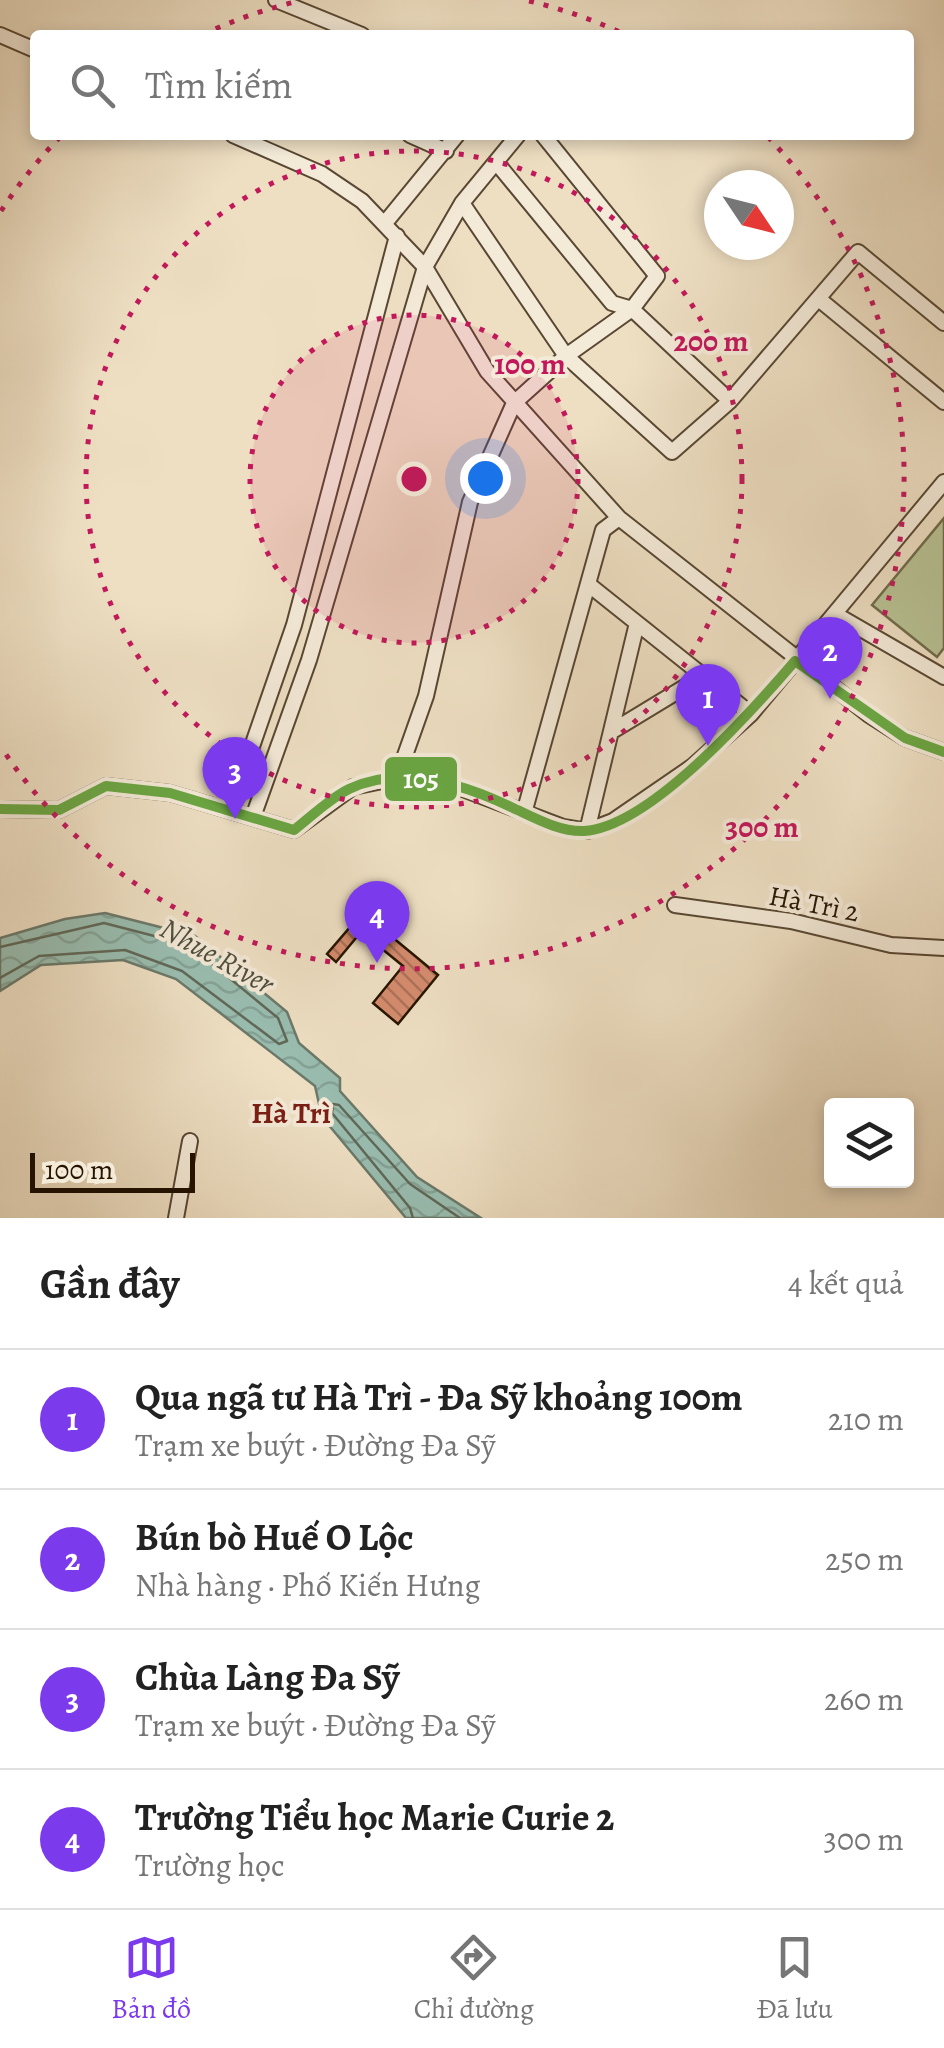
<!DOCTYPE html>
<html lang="vi">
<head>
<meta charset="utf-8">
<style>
	:root { --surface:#fff; --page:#f6f6f6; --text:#222; --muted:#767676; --line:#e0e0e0; --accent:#7c3aed }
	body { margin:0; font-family:Alegreya,serif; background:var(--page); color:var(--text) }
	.controls { position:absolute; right:30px; bottom:30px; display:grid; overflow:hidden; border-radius:10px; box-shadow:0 5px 15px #0003 }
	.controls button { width:90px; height:90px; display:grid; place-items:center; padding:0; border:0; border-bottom:2px solid var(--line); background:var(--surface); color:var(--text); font:50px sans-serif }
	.compass { position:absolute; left:704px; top:170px; width:90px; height:90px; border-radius:50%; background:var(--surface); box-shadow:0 5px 15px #0003; rotate:125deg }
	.scale { position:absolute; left:30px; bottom:25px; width:165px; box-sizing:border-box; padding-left:10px; border:5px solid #261401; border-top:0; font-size:28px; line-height:35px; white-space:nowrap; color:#261401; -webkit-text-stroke:8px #f4ead8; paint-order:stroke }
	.you { position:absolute; left:485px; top:478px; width:35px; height:35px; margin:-25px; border:8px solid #fff; border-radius:50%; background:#1a73e8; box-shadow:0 0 0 15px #1a73e833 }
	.badge { display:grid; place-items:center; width:65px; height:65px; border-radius:50%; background:var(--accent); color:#fff; font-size:32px; font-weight:700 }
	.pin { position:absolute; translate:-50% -82px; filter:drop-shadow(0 2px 5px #0008) }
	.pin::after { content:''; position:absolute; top:52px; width:35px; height:30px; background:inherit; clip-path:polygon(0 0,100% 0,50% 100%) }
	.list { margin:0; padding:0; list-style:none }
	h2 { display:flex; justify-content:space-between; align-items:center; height:130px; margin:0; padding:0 40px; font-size:42px }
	h2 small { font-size:32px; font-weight:400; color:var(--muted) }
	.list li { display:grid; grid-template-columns:65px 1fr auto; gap:30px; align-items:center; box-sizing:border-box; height:140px; padding:0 40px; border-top:2px solid var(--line) }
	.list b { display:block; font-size:38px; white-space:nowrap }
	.list p { margin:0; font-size:32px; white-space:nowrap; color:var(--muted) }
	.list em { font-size:32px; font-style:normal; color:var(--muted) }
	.icon { flex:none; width:55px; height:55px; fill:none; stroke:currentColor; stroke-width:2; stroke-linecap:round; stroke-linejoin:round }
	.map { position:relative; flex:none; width:944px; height:1218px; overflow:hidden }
	.search { position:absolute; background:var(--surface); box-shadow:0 5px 15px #0003; left:30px; right:30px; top:30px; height:110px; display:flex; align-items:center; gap:25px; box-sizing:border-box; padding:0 35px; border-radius:10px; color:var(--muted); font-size:38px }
	.sheet { height:690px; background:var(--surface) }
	nav { display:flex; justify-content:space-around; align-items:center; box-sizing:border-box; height:140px; border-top:2px solid var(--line); background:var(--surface); font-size:28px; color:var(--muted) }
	nav a { display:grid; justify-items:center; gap:5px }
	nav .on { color:var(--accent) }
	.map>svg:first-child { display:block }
	.pitch { fill:#b8c294; stroke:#6f6b4a; stroke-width:2.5 }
	.water { fill:url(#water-waves); stroke:#6b796a; stroke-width:2.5 }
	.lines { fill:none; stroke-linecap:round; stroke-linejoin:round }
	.shore { stroke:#606858; stroke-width:2.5 }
	.building { fill:url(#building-back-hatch); stroke:#261401; stroke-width:2.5 }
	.minor-casing { stroke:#584732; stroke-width:18 }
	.minor { stroke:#f4ead8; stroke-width:14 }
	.bus-1-casing { stroke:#f4ead8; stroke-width:18 }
	.bus-1 { stroke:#6aa642; stroke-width:10 }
	.ring { fill:none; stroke:#c2185b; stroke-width:5; stroke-dasharray:5 10 }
	.labels { text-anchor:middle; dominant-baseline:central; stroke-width:8; stroke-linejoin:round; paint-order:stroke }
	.street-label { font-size:28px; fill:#261401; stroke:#f4ead8 }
	.water-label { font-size:30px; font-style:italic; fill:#4e4f3e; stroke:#f4ead8 }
	.neighbourhood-label { font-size:30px; font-weight:bold; fill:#7a1f14; stroke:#f4ead8 }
	.centre { fill:#c2185b; stroke:#f4ead8; stroke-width:5 }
	.ring-label { font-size:30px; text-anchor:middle; font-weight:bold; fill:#c2185b; stroke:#f4ead8; stroke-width:8; stroke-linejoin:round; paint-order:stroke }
	.line-badge { stroke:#f4ead8; stroke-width:4 }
	.badge-label { font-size:28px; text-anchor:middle; font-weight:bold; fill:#fff }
</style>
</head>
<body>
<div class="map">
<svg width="944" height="1218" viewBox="0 0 944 1218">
	<defs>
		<pattern id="water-waves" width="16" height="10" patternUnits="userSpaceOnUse" patternTransform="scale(2.5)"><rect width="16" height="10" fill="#99bdb0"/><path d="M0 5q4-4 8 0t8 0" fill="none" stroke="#84a296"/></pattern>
		<pattern id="building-back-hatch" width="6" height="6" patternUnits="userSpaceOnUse" patternTransform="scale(2.5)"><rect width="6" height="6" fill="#d58c6e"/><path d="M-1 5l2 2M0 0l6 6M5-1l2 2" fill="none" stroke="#ad7158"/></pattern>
	</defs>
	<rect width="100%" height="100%" fill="#eedfc3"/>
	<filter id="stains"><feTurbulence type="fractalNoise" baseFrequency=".002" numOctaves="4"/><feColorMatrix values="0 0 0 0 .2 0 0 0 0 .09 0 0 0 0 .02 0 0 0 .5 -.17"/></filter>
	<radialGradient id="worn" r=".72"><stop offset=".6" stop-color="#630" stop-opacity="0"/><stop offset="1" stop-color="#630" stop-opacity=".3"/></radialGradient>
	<!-- pitch -->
	<path class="pitch" d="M944 518V648L937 657 872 605Z"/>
	<!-- water -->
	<path class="water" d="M105 913 195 936 287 1012 299 1043 340 1078V1091L417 1177 481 1218H406L322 1117 315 1086 176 979 123 960 41 965 0 991V938L65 919Z"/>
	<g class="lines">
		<!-- shore -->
		<path class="shore" d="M0 947 104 923 189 945 278 1018 287 1041 279 1044 182 971 125 950 39 956 0 978
			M413 1218 410 1208 332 1113 333 1104 339 1105 410 1184 460 1218"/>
	</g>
	<!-- building -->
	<path class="building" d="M357 919 366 926 336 962 327 954Z
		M380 927 438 975 398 1024 373 1003 403 966 370 939Z"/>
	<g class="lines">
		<defs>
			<path id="minor" d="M276 0 362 35
				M0 35 35 50
				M233 135 322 174 362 201 425 267 487 371 619 518 869 715 905 738 944 752
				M410 135 446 151
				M496 162 612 303 632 309 730 401
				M462 203 566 356 672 452 730 401 858 252 944 323
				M385 223 457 135
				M820 300 944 402
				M588 584 751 714
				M835 614 944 677
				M614 730 703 676
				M397 778 426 696 470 502 514 403 566 356 632 309 657 276 543 135
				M0 809 59 810 106 786 170 793 294 830 353 787 397 778 450 784 563 827 587 831 613 821 693 766 751 714 944 482
				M230 810 294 625 397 236
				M524 813 603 530 619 518
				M253 817 309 660 425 267 462 203 518 135
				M587 831 637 623
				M675 905 791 921 891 945 944 948
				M176 1218 190 1141"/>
		</defs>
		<!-- minor casing -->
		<use href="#minor" class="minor-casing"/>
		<!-- minor -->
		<use href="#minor" class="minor"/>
		<defs>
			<path id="bus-1" d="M795 661 905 738 944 752
				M0 809 59 810 106 786 170 793 294 830C312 816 329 799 349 789 401 764 463 784 511 807 533 817 559 832 584 831 650 827 753 710 795 661"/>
		</defs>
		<!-- bus-1 casing -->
		<use href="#bus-1" class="bus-1-casing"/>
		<!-- bus-1 -->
		<use href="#bus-1" class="bus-1"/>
	</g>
	<!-- distance rings -->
	<circle cx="414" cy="479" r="164" fill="#c2185b" fill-opacity=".12"/>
	<g class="ring">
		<circle cx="414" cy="479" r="164"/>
		<circle cx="414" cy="479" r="328"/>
		<path d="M1 211A492 492 0 0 1 60 137M202 35A492 492 0 0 1 299 1M529 1A492 492 0 0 1 626 35M768 137A492 492 0 1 1 1 747"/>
	</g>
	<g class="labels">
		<!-- street labels -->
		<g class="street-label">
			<text transform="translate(814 904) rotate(11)">Hà Trì 2</text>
		</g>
		<!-- water labels -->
		<g class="water-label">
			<text transform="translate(217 956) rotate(29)">Nhue River</text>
		</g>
		<!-- neighbourhood labels -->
		<g class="neighbourhood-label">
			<text x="291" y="1113">Hà Trì</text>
		</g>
	</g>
	<circle cx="414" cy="479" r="15" class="centre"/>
	<g class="ring-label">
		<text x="711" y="351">200 m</text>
		<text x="530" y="374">100 m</text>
		<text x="762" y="837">300 m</text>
	</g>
	<rect class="line-badge" x="383" y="755" width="76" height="48" rx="10" fill="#6aa642"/>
	<g class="badge-label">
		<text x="421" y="788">105</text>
	</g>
	<rect width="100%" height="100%" filter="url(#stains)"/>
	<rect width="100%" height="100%" fill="url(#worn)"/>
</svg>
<div class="controls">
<button><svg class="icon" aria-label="layers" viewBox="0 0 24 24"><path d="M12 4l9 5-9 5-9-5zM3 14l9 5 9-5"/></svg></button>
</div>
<svg class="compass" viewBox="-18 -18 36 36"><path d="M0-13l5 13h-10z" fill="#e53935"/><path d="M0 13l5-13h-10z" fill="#767676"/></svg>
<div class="scale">100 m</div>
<div class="you"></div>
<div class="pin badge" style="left:708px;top:746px">1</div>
<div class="pin badge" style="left:830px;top:699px">2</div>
<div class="pin badge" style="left:235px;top:819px">3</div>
<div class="pin badge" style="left:377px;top:963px">4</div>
<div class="search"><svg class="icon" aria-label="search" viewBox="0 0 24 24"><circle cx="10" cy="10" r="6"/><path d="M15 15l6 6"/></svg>Tìm kiếm</div>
</div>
<section class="sheet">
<h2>Gần đây<small>4 kết quả</small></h2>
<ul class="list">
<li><span class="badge">1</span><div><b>Qua ngã tư Hà Trì - Đa Sỹ khoảng 100m</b><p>Trạm xe buýt · Đường Đa Sỹ</p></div><em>210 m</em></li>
<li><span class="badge">2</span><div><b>Bún bò Huế O Lộc</b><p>Nhà hàng · Phố Kiến Hưng</p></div><em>250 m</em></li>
<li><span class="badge">3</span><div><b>Chùa Làng Đa Sỹ</b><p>Trạm xe buýt · Đường Đa Sỹ</p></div><em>260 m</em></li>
<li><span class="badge">4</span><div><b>Trường Tiểu học Marie Curie 2</b><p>Trường học</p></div><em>300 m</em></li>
</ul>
</section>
<nav>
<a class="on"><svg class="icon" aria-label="map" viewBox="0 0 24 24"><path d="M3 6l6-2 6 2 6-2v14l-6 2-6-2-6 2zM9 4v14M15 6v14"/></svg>Bản đồ</a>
<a><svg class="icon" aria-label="directions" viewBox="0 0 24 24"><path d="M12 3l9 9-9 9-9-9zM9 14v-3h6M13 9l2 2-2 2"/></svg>Chỉ đường</a>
<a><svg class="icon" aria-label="saved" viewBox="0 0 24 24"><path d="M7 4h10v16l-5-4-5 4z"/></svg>Đã lưu</a>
</nav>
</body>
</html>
